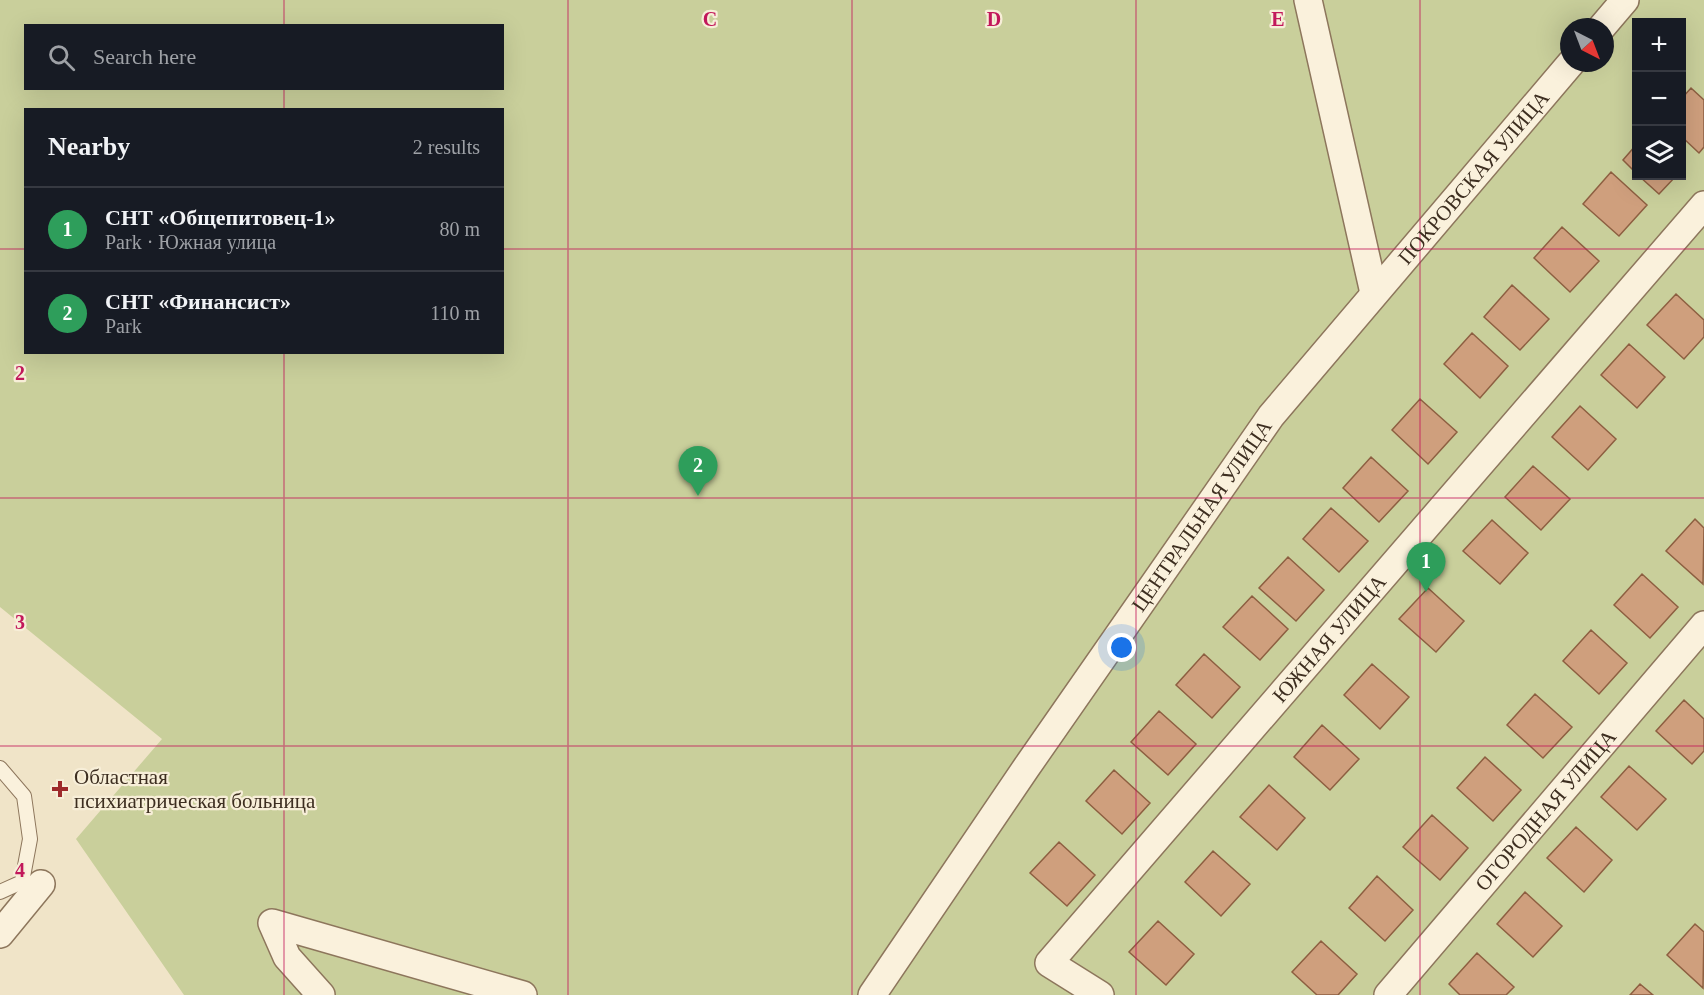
<!DOCTYPE html>
<html lang="en">
<head>
<meta charset="utf-8">
<style>
	:root { --surface:#171b24; --page:#242831; --text:#f1f3f6; --muted:#9ea1a6; --line:#363941; --accent:#2563eb }
	body { margin:0; font-family:Georgia,serif; background:var(--page); color:var(--text) }
	.controls { position:absolute; right:18px; top:18px; display:grid; overflow:hidden; border-radius:0px; box-shadow:0 6px 24px #0002 }
	.controls button { width:54px; height:54px; display:grid; place-items:center; padding:0; border:0; border-bottom:2px solid var(--line); background:var(--surface); color:var(--text); font:30px sans-serif }
	.compass { position:absolute; left:1560px; top:18px; width:54px; height:54px; border-radius:50%; background:var(--surface); box-shadow:0 6px 24px #0002; rotate:138deg }
	.you { position:absolute; left:1122px; top:648px; width:21px; height:21px; margin:-15px; border:4px solid #fff; border-radius:50%; background:#1a73e8; box-shadow:0 0 0 9px #1a73e833 }
	.badge { display:grid; place-items:center; width:39px; height:39px; border-radius:50%; background:var(--accent); color:#fff; font-size:20px; font-weight:700 }
	.pin { position:absolute; translate:-50% -50px; filter:drop-shadow(0 2px 3px #0008) }
	.pin::after { content:''; position:absolute; top:32px; width:21px; height:18px; background:inherit; clip-path:polygon(0 0,100% 0,50% 100%) }
	.list { margin:0; padding:0; list-style:none }
	h2 { display:flex; justify-content:space-between; align-items:center; height:78px; margin:0; padding:0 24px; font-size:26px }
	h2 small { font-size:20px; font-weight:400; color:var(--muted) }
	.list li { display:grid; grid-template-columns:39px 1fr auto; gap:18px; align-items:center; box-sizing:border-box; height:84px; padding:0 24px; border-top:2px solid var(--line) }
	.list b { display:block; font-size:22px; white-space:nowrap }
	.list p { margin:0; font-size:20px; white-space:nowrap; color:var(--muted) }
	.list em { font-size:20px; font-style:normal; color:var(--muted) }
	.icon { flex:none; width:33px; height:33px; fill:none; stroke:currentColor; stroke-width:2; stroke-linecap:round; stroke-linejoin:round }
	.map { position:relative; flex:none; width:1704px; height:995px; overflow:hidden }
	.search { position:absolute; background:var(--surface); box-shadow:0 6px 24px #0002; left:24px; top:24px; width:480px; height:66px; display:flex; align-items:center; gap:15px; box-sizing:border-box; padding:0 21px; border-radius:0px; color:var(--muted); font-size:22px }
	.panel { position:absolute; background:var(--surface); box-shadow:0 6px 24px #0002; left:24px; top:108px; width:480px; height:246px; border-radius:0px }
	.map>svg:first-child { display:block }
	.green { fill:#c9cf9b; fill-rule:evenodd }
	.building { fill:#cf9f7d; stroke:#8d5f41; stroke-width:1.5 }
	.lines { fill:none; stroke-linecap:round; stroke-linejoin:round }
	.service-casing { stroke:#8d765c; stroke-width:16 }
	.minor-casing { stroke:#8d765c; stroke-width:30 }
	.service { stroke:#faf1dc; stroke-width:14 }
	.minor { stroke:#faf1dc; stroke-width:27 }
	.grid { fill:none; stroke:#c2185b; stroke-width:1.5; stroke-opacity:0.55 }
	.poi-dot { fill:#9e2a2b; stroke:#f7eed8; stroke-width:2 }
	.labels { text-anchor:middle; dominant-baseline:central; stroke-width:4.5; stroke-linejoin:round; paint-order:stroke }
	.street-label { font-size:21px; fill:#3d2e20; stroke:#f7eed8 }
	.poi-label { font-size:21px; fill:#3d2e20; stroke:#f7eed8; text-anchor:start }
	.grid-label { font-size:20px; text-anchor:middle; font-weight:bold; fill:#c2185b; stroke:#f7eed8; stroke-width:4.5; stroke-linejoin:round; paint-order:stroke }
</style>
</head>
<body>
<div class="map">
<svg width="1704" height="995" viewBox="0 0 1704 995">
	<rect width="100%" height="100%" fill="#f0e4c8"/>
	<!-- green -->
	<path class="green" d="M0 0H1704V995H184L76 839 162 739 0 607ZM1636 22H1682V176H1636ZM26 26H502V88H26ZM1569 27H1605V63H1569ZM26 110H502V352H26Z"/>
	<!-- building -->
	<path class="building" d="M1691 88 1704 100V147L1699 153 1682 137V98Z
		M1636 145V173L1623 160Z
		M1611 172 1647 205 1619 236 1583 204Z
		M1639 176H1676L1659 194Z
		M1562 227 1599 261 1570 292 1534 258Z
		M1512 285 1549 319 1520 350 1484 317Z
		M1676 294 1704 320V337L1684 359 1647 325Z
		M1472 333 1508 366 1480 398 1444 364Z
		M1629 344 1665 377 1637 408 1601 375Z
		M1420 399 1457 432 1428 464 1392 430Z
		M1580 406 1616 439 1588 470 1552 437Z
		M1371 457 1408 491 1379 522 1343 488Z
		M1533 466 1570 499 1541 530 1505 497Z
		M1331 508 1368 541 1339 572 1303 539Z
		M1695 519 1704 528 1703 584 1666 551Z
		M1492 520 1528 553 1500 584 1463 551Z
		M1288 557 1324 590 1296 621 1259 588Z
		M1642 574 1678 607 1650 638 1614 605Z
		M1428 588 1464 621 1436 652 1399 619Z
		M1252 596 1288 629 1260 660 1223 627Z
		M1591 630 1627 663 1599 694 1563 661Z
		M1204 654 1240 687 1212 718 1176 685Z
		M1372 664 1409 697 1380 729 1344 695Z
		M1535 694 1572 727 1543 758 1507 725Z
		M1684 700 1704 719V751L1692 764 1656 731Z
		M1159 711 1196 744 1168 775 1131 742Z
		M1322 725 1359 759 1330 790 1294 757Z
		M1485 757 1521 790 1493 821 1457 788Z
		M1629 766 1666 799 1637 830 1601 797Z
		M1114 770 1150 803 1122 834 1086 801Z
		M1269 785 1305 818 1277 850 1240 817Z
		M1432 815 1468 848 1440 880 1403 847Z
		M1576 827 1612 860 1584 892 1547 858Z
		M1059 842 1095 875 1067 906 1030 873Z
		M1213 851 1250 884 1221 916 1185 882Z
		M1377 876 1413 910 1385 941 1349 908Z
		M1525 892 1562 926 1533 957 1497 924Z
		M1158 921 1194 954 1166 985 1129 952Z
		M1695 924 1704 932 1703 988 1667 955Z
		M1321 941 1357 974 1338 995H1317L1292 972Z
		M1477 953 1514 987 1506 995H1460L1449 984Z
		M1640 984 1653 995H1630Z"/>
	<g class="lines">
		<defs>
			<path id="service" d="M0 768 24 796 30 839 22 882
				M0 892 22 882 30 883"/>
			<g id="minor">
				<path d="M1308 0 1374 293"/>
				<path d="M1602 27 1625 0"/>
				<path d="M0 934 41 884"/>
				<path d="M321 995 287 957 272 923 523 995"/>
				<path id="s1" d="M872 995 1026 768 1271 416 1571 63"/>
				<path id="s2" d="M1100 995 1049 963 1704 205"/>
				<path id="s3" d="M1388 995 1704 625"/>
			</g>
		</defs>
		<!-- service casing -->
		<use href="#service" class="service-casing"/>
		<!-- minor casing -->
		<use href="#minor" class="minor-casing"/>
		<!-- service -->
		<use href="#service" class="service"/>
		<!-- minor -->
		<use href="#minor" class="minor"/>
	</g>
	<!-- grid -->
	<path class="grid" d="M284 0V26M568 0V995M852 0V995M1136 0V995M1420 0V995M284 88V110M0 249H26M502 249H1704M284 352V995M0 498H1704M0 746H1704"/>
	<!-- markers -->
	<path class="poi-dot" d="M57 780h6v6h6v6h-6v6h-6v-6h-6v-6h6z"/>
	<g class="labels">
		<!-- street labels -->
		<g class="street-label">
			<text stroke="none"><textPath href="#s1" startOffset="1016">ПОКРОВСКАЯ УЛИЦА</textPath></text>
			<text stroke="none"><textPath href="#s1" startOffset="582">ЦЕНТРАЛЬНАЯ УЛИЦА</textPath></text>
			<text stroke="none"><textPath href="#s2" startOffset="489">ЮЖНАЯ УЛИЦА</textPath></text>
			<text stroke="none"><textPath href="#s3" startOffset="243">ОГОРОДНАЯ УЛИЦА</textPath></text>
		</g>
		<!-- poi labels -->
		<g class="poi-label">
			<text x="74" y="777">Областная<tspan x="74" dy="24">психиатрическая больница</tspan></text>
		</g>
	</g>
	<g class="grid-label">
		<text x="710" y="26">C</text>
		<text x="994" y="26">D</text>
		<text x="1278" y="26">E</text>
		<text x="20" y="380">2</text>
		<text x="20" y="629">3</text>
		<text x="20" y="877">4</text>
	</g>
</svg>
<div class="controls">
<button>+</button>
<button>−</button>
<button><svg class="icon" aria-label="layers" viewBox="0 0 24 24"><path d="M12 4l9 5-9 5-9-5zM3 14l9 5 9-5"/></svg></button>
</div>
<svg class="compass" viewBox="-18 -18 36 36"><path d="M0-13l5 13h-10z" fill="#e53935"/><path d="M0 13l5-13h-10z" fill="#9ea1a6"/></svg>
<div class="you"></div>
<div class="pin badge" style="left:1426px;top:592px;background:#2e9e5b">1</div>
<div class="pin badge" style="left:698px;top:496px;background:#2e9e5b">2</div>
<div class="search"><svg class="icon" aria-label="search" viewBox="0 0 24 24"><circle cx="10" cy="10" r="6"/><path d="M15 15l6 6"/></svg>Search here</div>
<section class="panel">
<h2>Nearby<small>2 results</small></h2>
<ul class="list">
<li><span class="badge" style="background:#2e9e5b">1</span><div><b>СНТ «Общепитовец-1»</b><p>Park · Южная улица</p></div><em>80 m</em></li>
<li><span class="badge" style="background:#2e9e5b">2</span><div><b>СНТ «Финансист»</b><p>Park</p></div><em>110 m</em></li>
</ul>
</section>
</div>
</body>
</html>
